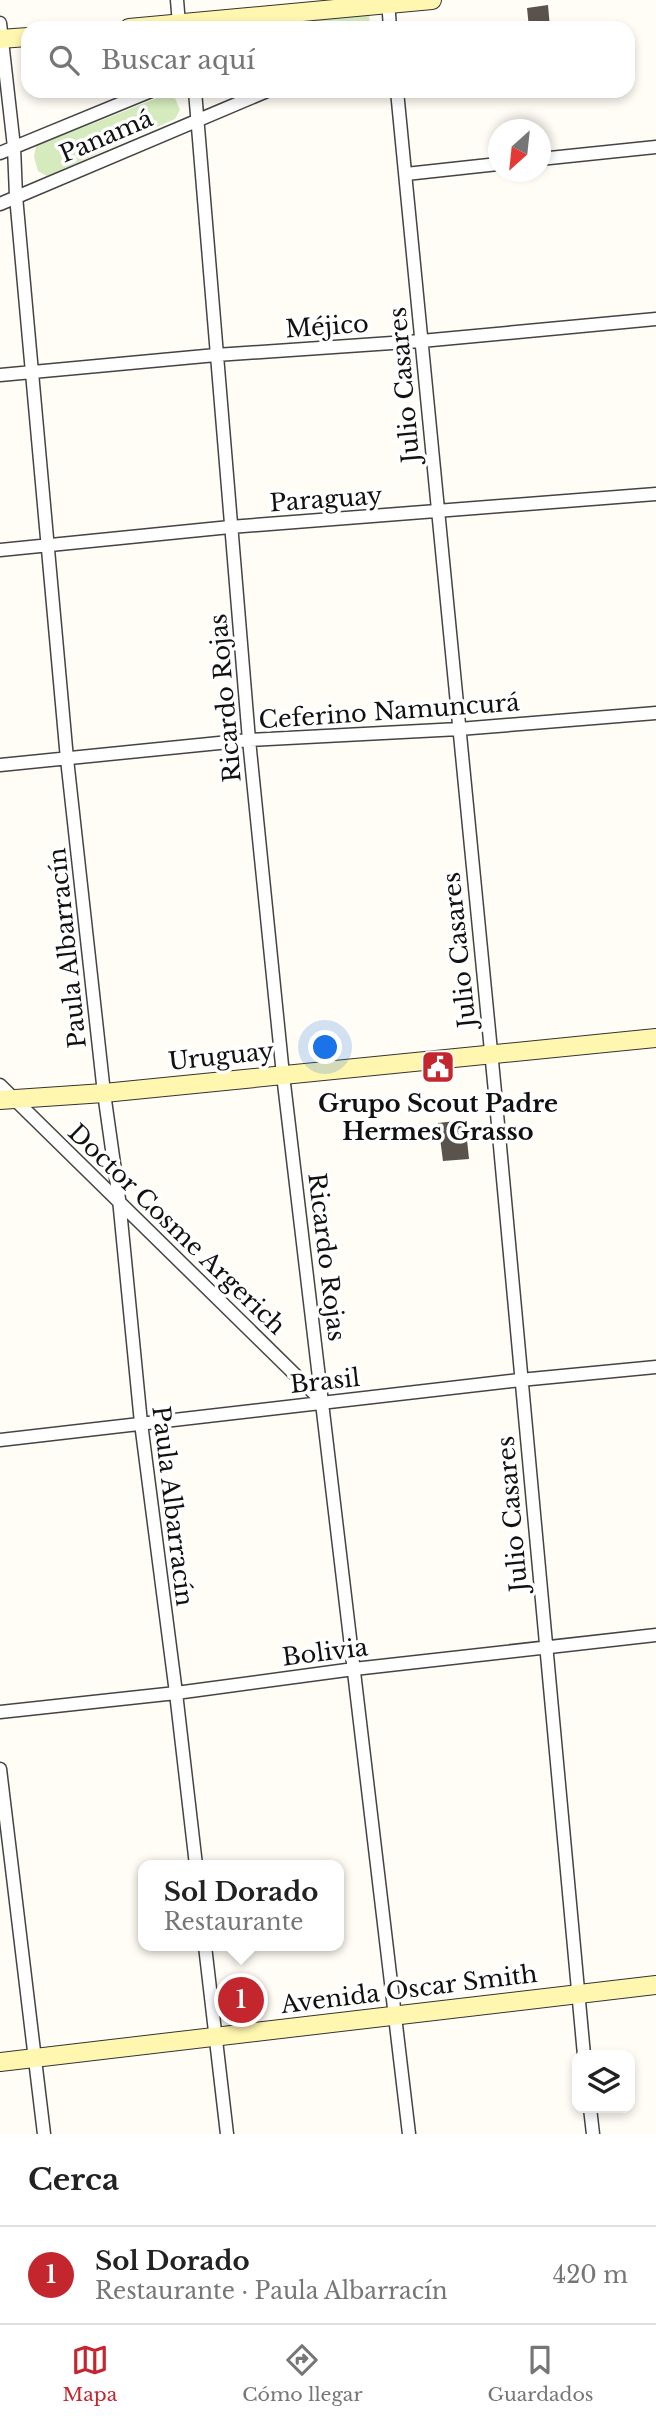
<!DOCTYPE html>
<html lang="es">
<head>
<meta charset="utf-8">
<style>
	:root { --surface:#fff; --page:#f2f2f2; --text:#222; --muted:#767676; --line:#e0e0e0; --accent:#c4262e }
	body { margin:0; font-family:"Libre Baskerville",serif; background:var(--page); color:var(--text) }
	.controls { position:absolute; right:21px; bottom:21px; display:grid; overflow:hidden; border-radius:14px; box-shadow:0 4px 10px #0003 }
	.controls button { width:63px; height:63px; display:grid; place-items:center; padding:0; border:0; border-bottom:2px solid var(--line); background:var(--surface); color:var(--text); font:35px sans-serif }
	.compass { position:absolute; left:488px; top:119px; width:63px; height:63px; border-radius:50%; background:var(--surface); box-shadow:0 4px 10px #0003; rotate:207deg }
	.you { position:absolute; left:326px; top:1048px; width:24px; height:24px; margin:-18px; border:5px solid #fff; border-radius:50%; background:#1a73e8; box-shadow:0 0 0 10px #1a73e833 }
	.badge { display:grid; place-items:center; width:46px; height:46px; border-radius:50%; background:var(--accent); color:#fff; font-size:23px; font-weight:700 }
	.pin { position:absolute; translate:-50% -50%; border:4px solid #fff; box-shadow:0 2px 7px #0006 }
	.popup { position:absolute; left:138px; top:1860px; width:206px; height:91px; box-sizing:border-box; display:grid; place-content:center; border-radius:14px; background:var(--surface); filter:drop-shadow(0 2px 5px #0005); font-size:23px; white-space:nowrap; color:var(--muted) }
	.popup b { font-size:26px; color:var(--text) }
	.popup::after { content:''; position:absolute; left:50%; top:100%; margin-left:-14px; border:14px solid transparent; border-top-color:var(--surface) }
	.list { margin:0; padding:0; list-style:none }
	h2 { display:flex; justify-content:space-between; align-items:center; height:91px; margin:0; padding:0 28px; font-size:30px }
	h2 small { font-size:23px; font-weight:400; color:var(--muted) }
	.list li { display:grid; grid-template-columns:46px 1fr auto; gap:21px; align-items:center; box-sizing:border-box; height:98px; padding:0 28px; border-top:2px solid var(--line) }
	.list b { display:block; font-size:26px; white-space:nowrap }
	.list p { margin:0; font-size:23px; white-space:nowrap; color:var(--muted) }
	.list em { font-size:23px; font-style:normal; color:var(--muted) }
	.icon { flex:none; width:38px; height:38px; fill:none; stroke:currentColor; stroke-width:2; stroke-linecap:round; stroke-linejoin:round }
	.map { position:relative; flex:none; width:656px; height:2134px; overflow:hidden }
	.search { position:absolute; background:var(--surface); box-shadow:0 4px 10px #0003; left:21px; right:21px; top:21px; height:77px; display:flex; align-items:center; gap:18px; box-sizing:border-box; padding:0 24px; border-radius:21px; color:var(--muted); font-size:26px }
	.sheet { height:189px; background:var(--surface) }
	nav { display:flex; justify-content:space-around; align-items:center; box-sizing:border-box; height:98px; border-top:2px solid var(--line); background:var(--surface); font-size:19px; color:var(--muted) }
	nav a { display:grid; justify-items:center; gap:4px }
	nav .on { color:var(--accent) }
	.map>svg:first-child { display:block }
	.green { fill:#d5ebbd }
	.building { fill:#5a524d }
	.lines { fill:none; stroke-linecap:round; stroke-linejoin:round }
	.street-casing { stroke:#444; stroke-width:15 }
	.secondary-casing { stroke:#333; stroke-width:20 }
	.street { stroke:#fff; stroke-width:12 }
	.secondary { stroke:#fff6b0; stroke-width:18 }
	.labels { text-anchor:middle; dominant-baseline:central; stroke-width:7; stroke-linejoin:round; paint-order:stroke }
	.street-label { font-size:24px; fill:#111; stroke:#fff }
	.poi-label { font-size:24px; font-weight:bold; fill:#111; stroke:#fff }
</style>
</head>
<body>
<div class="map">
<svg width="656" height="2134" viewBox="0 0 656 2134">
	<rect width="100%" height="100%" fill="#fffdf5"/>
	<!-- green -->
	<path class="green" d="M369 15 370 28H240Z
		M165 95 175 98 180 110 175 119 47 176 38 171 34 157 36 146Z"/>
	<!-- building -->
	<path class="building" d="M548 5 550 28H529L527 8Z
		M465 1120 469 1159 443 1161 438 1123Z
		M253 1980 259 2016 229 2020 224 1984Z"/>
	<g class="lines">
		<defs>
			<path id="street" d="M177 0 179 24
				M388 0 390 28
				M0 23 14 147 16 196 67 759 104 1093 119 1199 141 1423 176 1693 196 1865
				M195 91 249 740 283 1075 409 2134
				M397 91 495 1092 584 2055
				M0 153 151 91
				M540 159 656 147
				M406 174 498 164
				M0 204 267 91
				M0 375 216 355 421 341 656 319
				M0 550 230 527 656 494
				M0 765 249 740 459 729 656 713
				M0 1085 324 1403
				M0 1440 520 1380 656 1367
				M0 1712 176 1693 354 1669 656 1635
				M0 1769 44 2134
				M205 1946 227 2134
				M590 2108 593 2134"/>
			<path id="secondary" d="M129 28 432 0
				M0 39 28 37
				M0 1100 104 1093 656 1038
				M0 2062 656 1985"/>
		</defs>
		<!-- street casing -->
		<use href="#street" class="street-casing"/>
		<!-- secondary casing -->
		<use href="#secondary" class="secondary-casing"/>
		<!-- street -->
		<use href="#street" class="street"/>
		<!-- secondary -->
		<use href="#secondary" class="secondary"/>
	</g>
	<!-- icons -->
	<defs>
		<symbol id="civic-square" viewBox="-11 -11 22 22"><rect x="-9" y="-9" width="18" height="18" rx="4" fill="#c4262e" stroke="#fff"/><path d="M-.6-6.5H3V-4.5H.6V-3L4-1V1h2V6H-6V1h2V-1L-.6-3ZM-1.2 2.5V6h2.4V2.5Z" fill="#fff"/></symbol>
	</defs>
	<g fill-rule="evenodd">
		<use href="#civic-square" x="419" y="1048" width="38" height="38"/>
	</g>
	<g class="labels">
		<!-- street labels -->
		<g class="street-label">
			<text transform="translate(106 136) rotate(-23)">Panamá</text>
			<text transform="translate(327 326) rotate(-4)">Méjico</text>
			<text transform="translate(404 385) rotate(-95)">Julio Casares</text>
			<text transform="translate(326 499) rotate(-4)">Paraguay</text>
			<text transform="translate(225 698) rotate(-95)">Ricardo Rojas</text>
			<text transform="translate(389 711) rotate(-4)">Ceferino Namuncurá</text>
			<text transform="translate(67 948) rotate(-96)">Paula Albarracín</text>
			<text transform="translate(459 950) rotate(-96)">Julio Casares</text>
			<text transform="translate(221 1056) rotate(-6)">Uruguay</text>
			<text transform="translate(177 1229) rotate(44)">Doctor Cosme Argerich</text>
			<text transform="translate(327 1257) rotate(83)">Ricardo Rojas</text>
			<text transform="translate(325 1381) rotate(-6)">Brasil</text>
			<text transform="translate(173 1506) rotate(83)">Paula Albarracín</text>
			<text transform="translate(512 1514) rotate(-95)">Julio Casares</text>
			<text transform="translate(325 1652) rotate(-7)">Bolivia</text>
			<text transform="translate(409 1989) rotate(-7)">Avenida Oscar Smith</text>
		</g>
		<!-- poi labels -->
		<g class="poi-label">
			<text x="438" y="1103">Grupo Scout Padre<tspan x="438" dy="28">Hermes Grasso</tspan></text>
		</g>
	</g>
</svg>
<div class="controls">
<button><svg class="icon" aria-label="layers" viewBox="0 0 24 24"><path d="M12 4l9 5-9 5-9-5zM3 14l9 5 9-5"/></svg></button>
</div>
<svg class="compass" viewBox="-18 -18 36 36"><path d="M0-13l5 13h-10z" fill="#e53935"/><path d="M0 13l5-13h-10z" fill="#767676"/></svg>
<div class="you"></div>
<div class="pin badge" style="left:241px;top:2000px">1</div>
<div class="popup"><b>Sol Dorado</b>Restaurante</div>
<div class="search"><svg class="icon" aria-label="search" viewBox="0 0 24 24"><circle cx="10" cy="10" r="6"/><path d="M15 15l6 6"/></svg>Buscar aquí</div>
</div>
<section class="sheet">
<h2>Cerca<small></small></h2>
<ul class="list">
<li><span class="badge">1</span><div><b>Sol Dorado</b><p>Restaurante · Paula Albarracín</p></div><em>420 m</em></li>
</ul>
</section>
<nav>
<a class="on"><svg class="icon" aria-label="map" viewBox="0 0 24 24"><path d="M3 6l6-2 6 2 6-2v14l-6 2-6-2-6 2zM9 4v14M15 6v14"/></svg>Mapa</a>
<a><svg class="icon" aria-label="directions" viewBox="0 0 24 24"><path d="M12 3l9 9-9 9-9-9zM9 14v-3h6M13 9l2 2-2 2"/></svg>Cómo llegar</a>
<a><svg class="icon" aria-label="saved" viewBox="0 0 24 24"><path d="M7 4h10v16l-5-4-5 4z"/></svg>Guardados</a>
</nav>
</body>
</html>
